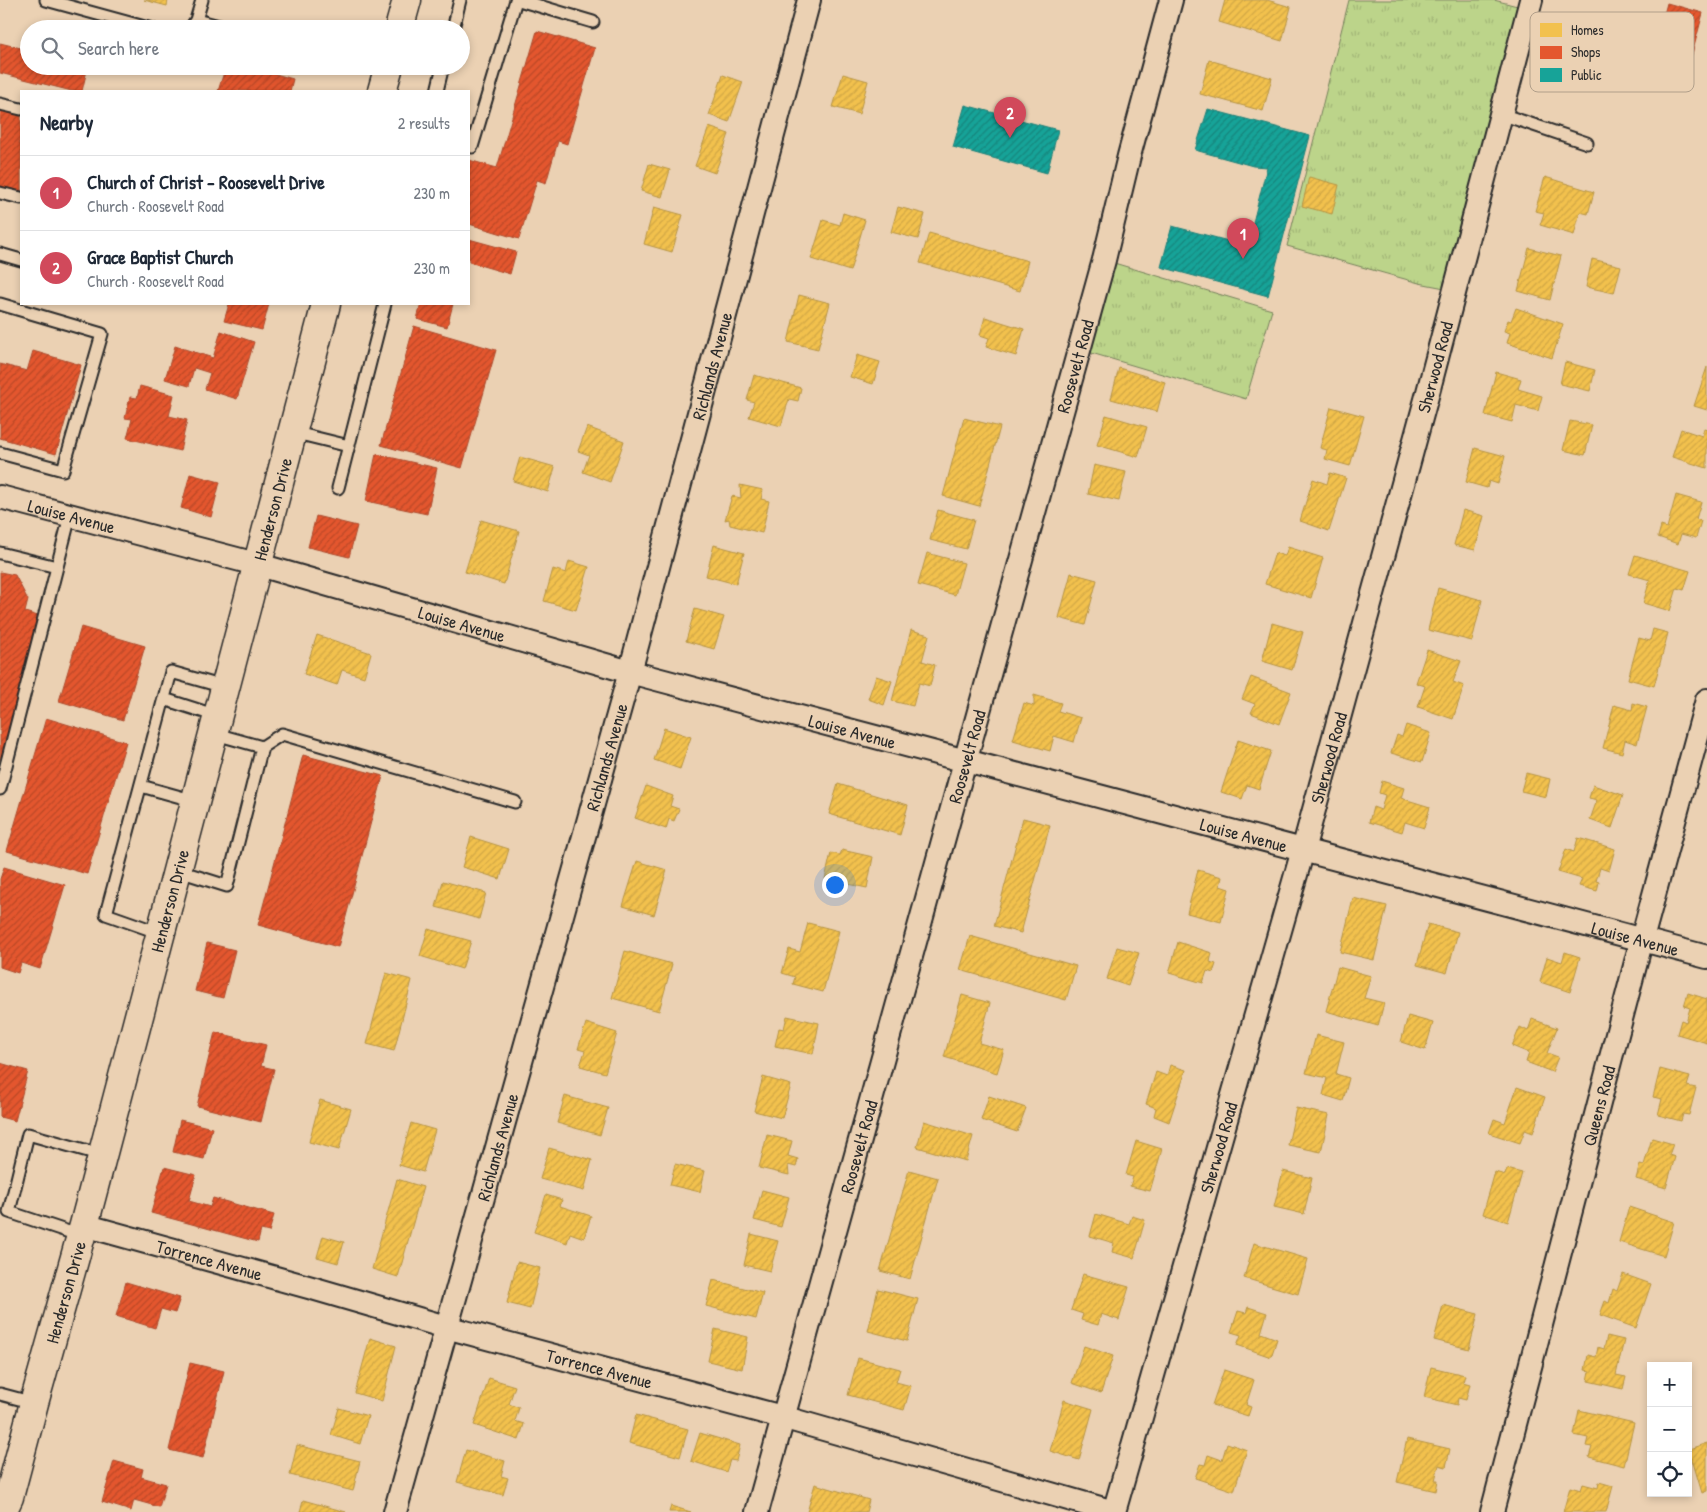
<!DOCTYPE html>
<html lang="en">
<head>
<meta charset="utf-8">
<style>
	:root { --surface:#fff; --page:#f6f6f7; --text:#1f2937; --muted:#747a83; --line:#e0e1e3; --accent:#d1495b }
	body { margin:0; font-family:"Patrick Hand",sans-serif; background:var(--page); color:var(--text) }
	.controls { position:absolute; right:15px; bottom:15px; display:grid; overflow:hidden; border-radius:0px; box-shadow:0 2px 8px #0003 }
	.controls button { width:45px; height:45px; display:grid; place-items:center; padding:0; border:0; border-bottom:1px solid var(--line); background:var(--surface); color:var(--text); font:25px sans-serif }
	.you { position:absolute; left:834px; top:884px; width:18px; height:18px; margin:-12px; border:4px solid #fff; border-radius:50%; background:#1a73e8; box-shadow:0 0 0 8px #1a73e833 }
	.badge { display:grid; place-items:center; width:32px; height:32px; border-radius:50%; background:var(--accent); color:#fff; font-size:16px; font-weight:700 }
	.pin { position:absolute; translate:-50% -41px; filter:drop-shadow(0 1px 2px #0008) }
	.pin::after { content:''; position:absolute; top:26px; width:18px; height:15px; background:inherit; clip-path:polygon(0 0,100% 0,50% 100%) }
	.list { margin:0; padding:0; list-style:none }
	h2 { display:flex; justify-content:space-between; align-items:center; height:65px; margin:0; padding:0 20px; font-size:21px }
	h2 small { font-size:16px; font-weight:400; color:var(--muted) }
	.list li { display:grid; grid-template-columns:32px 1fr auto; gap:15px; align-items:center; box-sizing:border-box; height:75px; padding:0 20px; border-top:1px solid var(--line) }
	.list b { display:block; font-size:19px; white-space:nowrap }
	.list p { margin:0; font-size:16px; white-space:nowrap; color:var(--muted) }
	.list em { font-size:16px; font-style:normal; color:var(--muted) }
	.icon { flex:none; width:28px; height:28px; fill:none; stroke:currentColor; stroke-width:2; stroke-linecap:round; stroke-linejoin:round }
	.map { position:relative; flex:none; width:1707px; height:1512px; overflow:hidden }
	.search { position:absolute; background:var(--surface); box-shadow:0 2px 8px #0003; left:20px; top:20px; width:450px; height:55px; display:flex; align-items:center; gap:12px; box-sizing:border-box; padding:0 18px; border-radius:28px; color:var(--muted); font-size:19px }
	.panel { position:absolute; background:var(--surface); box-shadow:0 2px 8px #0003; left:20px; top:90px; width:450px; height:215px; border-radius:0px }
	.map>svg:first-child { display:block }
	.grass { fill:url(#grass-tufts); stroke:#74805a }
	.homes { fill:url(#homes-hatch); stroke:#b69444 }
	.shops { fill:url(#shops-hatch); stroke:#ac4a2d }
	.public { fill:url(#public-hatch); stroke:#1d7f77 }
	.lines { fill:none; stroke-linecap:round; stroke-linejoin:round }
	.lane-casing { stroke:#2b2b2b; stroke-width:15 }
	.street-casing { stroke:#2b2b2b; stroke-width:26 }
	.secondary-casing { stroke:#2b2b2b; stroke-width:31 }
	.lane { stroke:#ebd1b3; stroke-width:11 }
	.street { stroke:#ebd1b3; stroke-width:22 }
	.secondary { stroke:#ebd1b3; stroke-width:28 }
	.labels { text-anchor:middle; dominant-baseline:central; stroke-width:5; stroke-linejoin:round; paint-order:stroke }
	.street-label { font-size:18px; fill:#2b2b2b; stroke:#ebd1b3 }
	.key { fill:#ebd1b3; stroke:#b19f8a; stroke-width:1 }
	.key-label { font-size:14px; fill:#2b2b2b }
</style>
</head>
<body>
<div class="map">
<svg width="1707" height="1512" viewBox="0 0 1707 1512">
	<defs>
		<pattern id="grass-tufts" width="24" height="20" patternUnits="userSpaceOnUse" patternTransform="scale(1.25)"><rect width="24" height="20" fill="#bcd48a"/><path d="M3 7l-1-3M5 7V3M7 7l1-3M15 17l-1-3M17 17v-4M19 17l1-3" fill="none" stroke="#a2b677"/></pattern>
		<pattern id="homes-hatch" width="6" height="6" patternUnits="userSpaceOnUse" patternTransform="scale(1.25)"><rect width="6" height="6" fill="#f2c14e"/><path d="M-1 1l2-2M0 6l6-6M5 7l2-2" fill="none" stroke="#d0a644"/></pattern>
		<pattern id="shops-hatch" width="6" height="6" patternUnits="userSpaceOnUse" patternTransform="scale(1.25)"><rect width="6" height="6" fill="#e4572e"/><path d="M-1 1l2-2M0 6l6-6M5 7l2-2" fill="none" stroke="#b94827"/></pattern>
		<pattern id="public-hatch" width="6" height="6" patternUnits="userSpaceOnUse" patternTransform="scale(1.25)"><rect width="6" height="6" fill="#17a398"/><path d="M-1 1l2-2M0 6l6-6M5 7l2-2" fill="none" stroke="#15857c"/></pattern>
	</defs>
	<rect width="100%" height="100%" fill="#ebd1b3"/>
	<filter id="ink" filterUnits="userSpaceOnUse"><feTurbulence type="fractalNoise" baseFrequency=".02" numOctaves="2"/><feDisplacementMap in="SourceGraphic" scale="10" xChannelSelector="R" yChannelSelector="G"/><feConvolveMatrix kernelMatrix="1 2 1 2 8 2 1 2 1" color-interpolation-filters="sRGB"/></filter>
	<g filter="url(#ink)">
		<!-- grass -->
		<path class="grass" d="M1349 0H1494L1529 9 1455 290 1419 283 1287 246Z
			M1104 260 1272 310 1246 399 1078 349Z"/>
		<!-- homes -->
		<path class="homes" d="M144 0H168L167 6Z
			M1225 0H1267L1291 7 1282 41 1219 22Z
			M1209 60 1272 78 1263 111 1200 94Z
			M843 74 868 81 859 114 833 107Z
			M723 75 743 82 729 122 709 115Z
			M709 127 729 134 715 173 695 166Z
			M649 164 670 170 662 197 641 191Z
			M1309 177 1339 185 1332 214 1302 206Z
			M1545 177 1594 192 1588 214 1580 212 1574 235 1540 225 1544 213 1535 211Z
			M654 207 683 215 672 252 644 244Z
			M898 207 925 214 918 239 891 232Z
			M843 213 865 220 850 271 811 259 823 220 840 225Z
			M929 233 1028 261 1020 291 920 263Z
			M1529 248 1561 256 1550 300 1518 291Z
			M1592 259 1621 266 1614 293 1586 287Z
			M799 295 830 303 818 349 788 342Z
			M1516 308 1563 324 1552 358 1507 343 1510 333 1504 331 1508 320 1511 321Z
			M985 317 1024 329 1016 356 986 347 989 338 980 335Z
			M857 355 880 362 873 384 850 377Z
			M1565 362 1595 370 1590 391 1560 384Z
			M1707 367V410L1694 406Z
			M1119 368 1165 382 1157 412 1111 399Z
			M1496 372 1521 379 1518 389 1542 396 1538 411 1516 405 1512 422 1485 415Z
			M754 375 801 388 798 401 789 399 781 426 749 417 754 402 747 400Z
			M1331 407 1364 416 1350 466 1325 459 1327 450 1320 448Z
			M1106 415 1147 427 1138 457 1097 445Z
			M964 418 1000 427 979 506 943 496Z
			M1570 421 1592 425 1585 455 1563 450Z
			M587 427 624 441 610 482 583 472 589 455 578 451Z
			M1704 428 1707 429V468L1672 457 1681 429 1702 436Z
			M1475 448 1505 456 1498 484 1489 481 1487 488 1466 482Z
			M520 457 555 467 548 492 513 481Z
			M1094 465 1126 472 1119 501 1088 494Z
			M1330 473 1346 478 1329 531 1300 521 1313 479 1327 484Z
			M740 485 763 490 761 499 769 501 762 533 730 525 729 519 725 520 732 496 741 498Z
			M1676 495 1701 502 1696 519 1701 521 1696 538 1681 534 1678 544 1658 537 1661 526 1667 528Z
			M938 510 974 520 966 549 930 540Z
			M1463 510 1484 516 1475 550 1454 545Z
			M481 520 519 531 504 584 465 572Z
			M714 545 744 553 736 584 706 576Z
			M1288 547 1323 558 1311 598 1265 584 1275 553 1285 556Z
			M927 553 964 563 955 595 918 585Z
			M1635 555 1690 571 1684 590 1677 588 1670 611 1643 603 1650 580 1629 574Z
			M569 561 589 567 576 610 544 601 553 569 566 573Z
			M1071 573 1097 580 1085 625 1059 618Z
			M1438 588 1482 600 1472 641 1428 630Z
			M695 609 724 617 714 649 686 641Z
			M1272 623 1303 632 1292 670 1262 661Z
			M1653 629 1668 633 1654 686 1628 679 1639 638 1650 641Z
			M911 630 929 635 922 661 935 665 930 686 919 683 913 706 892 701Z
			M317 635 371 653 364 677 342 670 337 685 304 674Z
			M1427 650 1461 661 1453 682 1464 686 1453 719 1418 707 1425 686 1416 683Z
			M876 676 892 681 884 705 868 699Z
			M1251 677 1291 692 1279 724 1251 713 1255 704 1242 699Z
			M1034 695 1061 703 1058 711 1081 718 1074 742 1054 736 1050 751 1013 740 1024 703 1034 706Z
			M1633 703 1647 707 1637 744 1625 740 1622 753 1603 748 1614 705 1632 710Z
			M1406 725 1431 733 1422 762 1391 753 1397 735 1402 737Z
			M664 728 691 737 680 769 654 760Z
			M1238 740 1271 751 1259 789 1247 785 1242 799 1221 792Z
			M1526 773 1550 779 1546 797 1521 791Z
			M1382 781 1404 788 1401 798 1430 807 1424 828 1405 822 1402 832 1369 822 1373 807 1381 810 1385 795 1379 793Z
			M838 784 908 805 900 835 829 814Z
			M1593 785 1623 795 1612 828 1590 820 1597 800 1589 798Z
			M646 786 673 796 670 806 679 809 674 821 669 819 666 829 635 818Z
			M1023 818 1050 825 1021 933 994 926Z
			M471 837 509 849 500 879 462 867Z
			M1578 838 1615 849 1609 871 1600 868 1596 881 1599 882 1597 891 1579 886 1582 879 1558 872 1566 849 1574 852Z
			M842 850 873 857 867 888 825 879 831 853 840 855Z
			M637 861 667 870 654 915 623 906Z
			M1198 870 1222 877 1220 886 1229 889 1221 922 1187 913Z
			M443 881 486 893 479 919 436 907Z
			M1353 898 1387 906 1374 960 1340 952Z
			M808 923 839 931 823 992 793 984 795 977 782 973 789 949 800 952Z
			M1428 924 1458 932 1447 973 1417 965Z
			M428 929 471 941 462 969 420 956Z
			M970 936 1076 966 1066 1000 960 970Z
			M1178 942 1212 953 1210 962 1216 964 1213 973 1207 971 1203 983 1169 973Z
			M1117 947 1139 953 1128 986 1107 979Z
			M625 951 672 964 659 1011 612 998Z
			M1565 952 1580 957 1570 992 1540 982 1547 957 1562 962Z
			M1338 967 1371 976 1364 998 1384 1003 1378 1026 1326 1011Z
			M386 973 412 980 394 1051 367 1044Z
			M1688 993 1707 999V1043L1677 1034 1681 1020 1686 1022 1690 1008 1684 1006Z
			M962 995 990 1003 979 1043 1004 1050 997 1073 944 1057Z
			M787 1016 819 1023 813 1054 775 1046 779 1028 784 1029Z
			M1408 1016 1433 1023 1425 1050 1401 1042Z
			M1532 1019 1557 1028 1547 1053 1558 1057 1552 1072 1526 1062 1529 1053 1512 1046 1520 1027 1528 1031Z
			M586 1023 617 1033 605 1073 580 1066 585 1051 578 1049Z
			M1316 1035 1344 1042 1336 1074 1349 1078 1343 1101 1323 1095 1327 1078 1306 1073Z
			M1170 1065 1186 1070 1169 1122 1154 1116 1156 1108 1146 1104 1156 1072 1167 1076Z
			M1660 1069 1690 1077 1687 1086 1696 1088 1689 1115 1683 1114 1681 1121 1658 1115 1662 1099 1653 1097Z
			M763 1077 791 1085 782 1118 754 1111Z
			M1517 1087 1545 1097 1533 1133 1525 1130 1520 1143 1489 1133 1494 1119 1505 1123Z
			M565 1096 608 1108 600 1135 557 1123Z
			M989 1096 1026 1108 1017 1132 981 1120Z
			M320 1100 351 1109 339 1150 309 1142Z
			M1296 1108 1329 1115 1321 1152 1288 1145Z
			M924 1121 973 1136 966 1161 917 1147Z
			M411 1123 435 1130 423 1172 399 1165Z
			M767 1135 792 1141 788 1156 798 1159 796 1167 788 1165 789 1175 759 1168Z
			M1652 1138 1673 1144 1669 1155 1675 1157 1666 1188 1636 1179 1640 1164 1644 1165Z
			M1136 1141 1162 1149 1150 1191 1130 1186 1133 1177 1126 1175Z
			M549 1148 592 1160 584 1191 540 1179Z
			M675 1164 705 1171 700 1192 670 1185Z
			M1507 1169 1522 1173 1508 1222 1483 1214 1495 1172 1505 1175Z
			M909 1170 938 1178 910 1279 880 1271Z
			M1283 1171 1312 1178 1304 1214 1274 1207Z
			M397 1179 423 1187 398 1277 372 1269Z
			M762 1190 789 1197 781 1227 754 1220Z
			M546 1195 562 1200 560 1206 591 1216 584 1238 570 1233 567 1243 534 1232Z
			M1629 1207 1674 1222 1664 1256 1619 1242Z
			M1096 1214 1129 1224 1132 1216 1145 1220 1134 1258 1112 1252 1114 1243 1090 1236Z
			M751 1234 778 1241 770 1271 744 1265Z
			M323 1236 344 1242 338 1263 317 1257Z
			M1254 1243 1308 1259 1298 1294 1244 1278Z
			M517 1262 540 1268 530 1309 507 1303Z
			M1083 1274 1129 1287 1119 1320 1101 1314 1098 1325 1081 1320 1083 1314 1071 1310Z
			M1623 1274 1651 1284 1636 1328 1600 1315 1605 1301 1609 1303 1613 1289 1617 1291Z
			M713 1280 763 1293 756 1319 706 1306Z
			M878 1289 918 1299 907 1341 868 1331Z
			M1443 1305 1478 1314 1469 1349 1434 1340Z
			M1248 1307 1267 1313 1261 1333 1277 1339 1271 1357 1237 1345 1241 1335 1231 1332 1238 1311 1246 1313Z
			M715 1329 748 1337 742 1369 708 1361Z
			M1607 1336 1624 1340 1616 1375 1626 1377 1623 1389 1588 1381 1590 1371 1585 1370 1588 1355 1596 1357 1598 1347 1604 1349Z
			M370 1338 396 1346 382 1401 355 1393Z
			M1084 1346 1113 1356 1101 1393 1072 1383Z
			M858 1358 900 1369 896 1382 911 1386 904 1410 848 1395Z
			M1431 1367 1465 1375 1463 1382 1470 1384 1466 1400 1458 1398 1457 1405 1424 1397Z
			M1224 1370 1254 1380 1246 1405 1251 1407 1248 1416 1212 1405Z
			M489 1378 515 1386 509 1404 519 1408 515 1421 524 1424 519 1440 474 1425Z
			M1064 1400 1093 1409 1079 1460 1050 1451Z
			M339 1408 368 1416 360 1444 331 1435Z
			M1579 1410 1634 1423 1624 1466 1589 1457 1592 1447 1586 1446 1588 1438 1574 1435Z
			M636 1415 688 1429 680 1457 629 1443Z
			M700 1433 740 1445 736 1461 730 1460 726 1472 691 1461Z
			M1407 1439 1450 1449 1446 1467 1439 1465 1435 1480H1438L1436 1491 1397 1482Z
			M1227 1443 1247 1450 1234 1491 1195 1478 1200 1464 1205 1465 1208 1455 1222 1460Z
			M1707 1443V1491L1702 1493 1689 1449Z
			M297 1445 360 1461 353 1491 290 1475Z
			M466 1450 505 1461 501 1476 508 1478 503 1495 457 1482Z
			M1599 1482 1613 1486 1606 1512H1563L1570 1487 1581 1490 1583 1484 1598 1488Z
			M815 1484 869 1500 866 1512H807Z
			M303 1500 346 1512H300Z
			M671 1506 691 1512H669Z"/>
		<!-- shops -->
		<path class="shops" d="M1667 3 1703 13 1684 84 1648 74Z
			M537 31 595 48 567 144 558 141 546 183 537 180 519 239 469 224V160L497 168Z
			M0 43 29 50V66H88L82 91H72L0 73Z
			M226 66H248L293 79 290 91H218Z
			M2 108 21 114V135L19 144H21V195L0 189V115Z
			M469 239 516 252 510 274 469 262Z
			M229 304H269L262 330 224 321Z
			M421 304H453L447 327 417 319Z
			M414 326 496 350 462 468 381 445Z
			M221 331 254 342 237 399 205 389 210 373 194 368 189 386 165 379 175 346 213 358Z
			M33 351 81 365 56 454 0 438V364L27 371Z
			M140 386 174 395 169 416 187 420 180 451 127 438 132 419 125 418 130 397 137 398Z
			M376 454 437 468 427 514 366 501Z
			M190 474 220 482 211 517 181 508Z
			M316 516 357 526 349 557 308 547Z
			M0 572 15 575 28 600 25 612 38 616 0 767Z
			M81 627 145 646 123 720 59 701Z
			M46 718 126 742 87 874 7 851Z
			M303 755 383 776 338 947 258 925Z
			M4 867 65 885 40 969 21 963 18 973 0 967V879Z
			M207 943 235 950 223 998 195 991Z
			M215 1032 266 1045 261 1066 274 1069 261 1122 197 1106Z
			M0 1063 28 1071 15 1121 0 1117Z
			M180 1120 212 1128 204 1159 173 1152Z
			M164 1167 196 1175 189 1201 210 1207 213 1198 274 1215 269 1232 261 1230 258 1242 151 1213Z
			M126 1282 180 1298 175 1313 161 1309 155 1328 116 1316Z
			M190 1363 224 1371 203 1458 169 1450Z
			M114 1461 143 1469 141 1477 166 1484 159 1507 134 1500 131 1511 102 1502Z"/>
		<!-- public -->
		<path class="public" d="M965 105 1058 130 1047 173 953 147Z
			M1208 109 1310 136 1268 296 1161 267 1172 226 1247 246 1267 167 1253 166 1195 150Z"/>
		<g class="lines">
			<defs>
				<path id="lane" d="M46 0 152 29
					M519 0 593 22
					M196 20 231 29
					M190 29 196 20 202 0
					M453 29 460 0
					M437 91 443 66
					M0 104 21 109
					M1501 114 1587 143
					M469 146 472 147 516 0
					M0 193 21 198
					M0 254 21 260
					M0 304 102 334 63 470 0 453
					M292 432 349 446
					M338 488 385 304
					M0 553 57 567 70 516
					M164 699 217 716
					M262 747 282 734 515 802
					M141 786 195 801
					M0 789 57 567
					M176 870 227 886 262 747 212 733
					M160 933 106 914 171 672 224 687
					M81 1236 9 1212 28 1134 102 1155
					M0 1394 34 1403"/>
				<g id="street">
					<path id="s1" d="M0 497 256 564 630 672 1707 957"/>
					<path id="s2" d="M84 1225 312 1288 446 1327 782 1417 1114 1512"/>
					<path id="s3" d="M395 1512 630 672 809 0"/>
					<path id="s4" d="M757 1512 1104 260 1129 156 1171 0"/>
					<path id="s5" d="M1114 1512 1303 850 1427 396 1531 0"/>
					<path id="s6" d="M1492 1512 1642 939 1707 700"/>
				</g>
				<g id="secondary">
					<path d="M399 29 407 0"/>
					<path d="M382 91 389 66"/>
					<path id="s7" d="M2 1512 9 1497 34 1403 84 1225 326 304"/>
				</g>
			</defs>
			<!-- lane casing -->
			<use href="#lane" class="lane-casing"/>
			<!-- street casing -->
			<use href="#street" class="street-casing"/>
			<!-- secondary casing -->
			<use href="#secondary" class="secondary-casing"/>
			<!-- lane -->
			<use href="#lane" class="lane"/>
			<!-- street -->
			<use href="#street" class="street"/>
			<!-- secondary -->
			<use href="#secondary" class="secondary"/>
		</g>
	</g>
	<g class="labels">
		<!-- street labels -->
		<g class="street-label">
			<text stroke="none"><textPath href="#s3" startOffset="1189">Richlands Avenue</textPath></text>
			<text stroke="none"><textPath href="#s4" startOffset="1189">Roosevelt Road</textPath></text>
			<text stroke="none"><textPath href="#s5" startOffset="1189">Sherwood Road</textPath></text>
			<text stroke="none"><textPath href="#s7" startOffset="1039">Henderson Drive</textPath></text>
			<text stroke="none"><textPath href="#s1" startOffset="74">Louise Avenue</textPath></text>
			<text stroke="none"><textPath href="#s1" startOffset="479">Louise Avenue</textPath></text>
			<text stroke="none"><textPath href="#s1" startOffset="884">Louise Avenue</textPath></text>
			<text stroke="none"><textPath href="#s3" startOffset="784">Richlands Avenue</textPath></text>
			<text stroke="none"><textPath href="#s4" startOffset="784">Roosevelt Road</textPath></text>
			<text stroke="none"><textPath href="#s5" startOffset="784">Sherwood Road</textPath></text>
			<text stroke="none"><textPath href="#s1" startOffset="1289">Louise Avenue</textPath></text>
			<text stroke="none"><textPath href="#s7" startOffset="634">Henderson Drive</textPath></text>
			<text stroke="none"><textPath href="#s1" startOffset="1694">Louise Avenue</textPath></text>
			<text stroke="none"><textPath href="#s6" startOffset="420">Queens Road</textPath></text>
			<text stroke="none"><textPath href="#s3" startOffset="379">Richlands Avenue</textPath></text>
			<text stroke="none"><textPath href="#s4" startOffset="379">Roosevelt Road</textPath></text>
			<text stroke="none"><textPath href="#s5" startOffset="379">Sherwood Road</textPath></text>
			<text stroke="none"><textPath href="#s2" startOffset="130">Torrence Avenue</textPath></text>
			<text stroke="none"><textPath href="#s7" startOffset="229">Henderson Drive</textPath></text>
			<text stroke="none"><textPath href="#s2" startOffset="535">Torrence Avenue</textPath></text>
		</g>
	</g>
	<!-- legend -->
	<rect x="1530" y="12" width="164" height="80" rx="8" class="key"/>
	<rect x="1540" y="23" width="22" height="14" fill="#f2c14e"/>
	<rect x="1540" y="46" width="22" height="13" fill="#e4572e"/>
	<rect x="1540" y="68" width="22" height="14" fill="#17a398"/>
	<g class="key-label">
		<text x="1571" y="35">Homes</text>
		<text x="1571" y="57">Shops</text>
		<text x="1571" y="80">Public</text>
	</g>
</svg>
<div class="controls">
<button>+</button>
<button>−</button>
<button><svg class="icon" aria-label="locate" viewBox="0 0 24 24"><circle cx="12" cy="12" r="6"/><path d="M12 2v4M12 18v4M2 12h4M18 12h4"/></svg></button>
</div>
<div class="you"></div>
<div class="pin badge" style="left:1243px;top:259px">1</div>
<div class="pin badge" style="left:1010px;top:138px">2</div>
<div class="search"><svg class="icon" aria-label="search" viewBox="0 0 24 24"><circle cx="10" cy="10" r="6"/><path d="M15 15l6 6"/></svg>Search here</div>
<section class="panel">
<h2>Nearby<small>2 results</small></h2>
<ul class="list">
<li><span class="badge">1</span><div><b>Church of Christ - Roosevelt Drive</b><p>Church · Roosevelt Road</p></div><em>230 m</em></li>
<li><span class="badge">2</span><div><b>Grace Baptist Church</b><p>Church · Roosevelt Road</p></div><em>230 m</em></li>
</ul>
</section>
</div>
</body>
</html>
